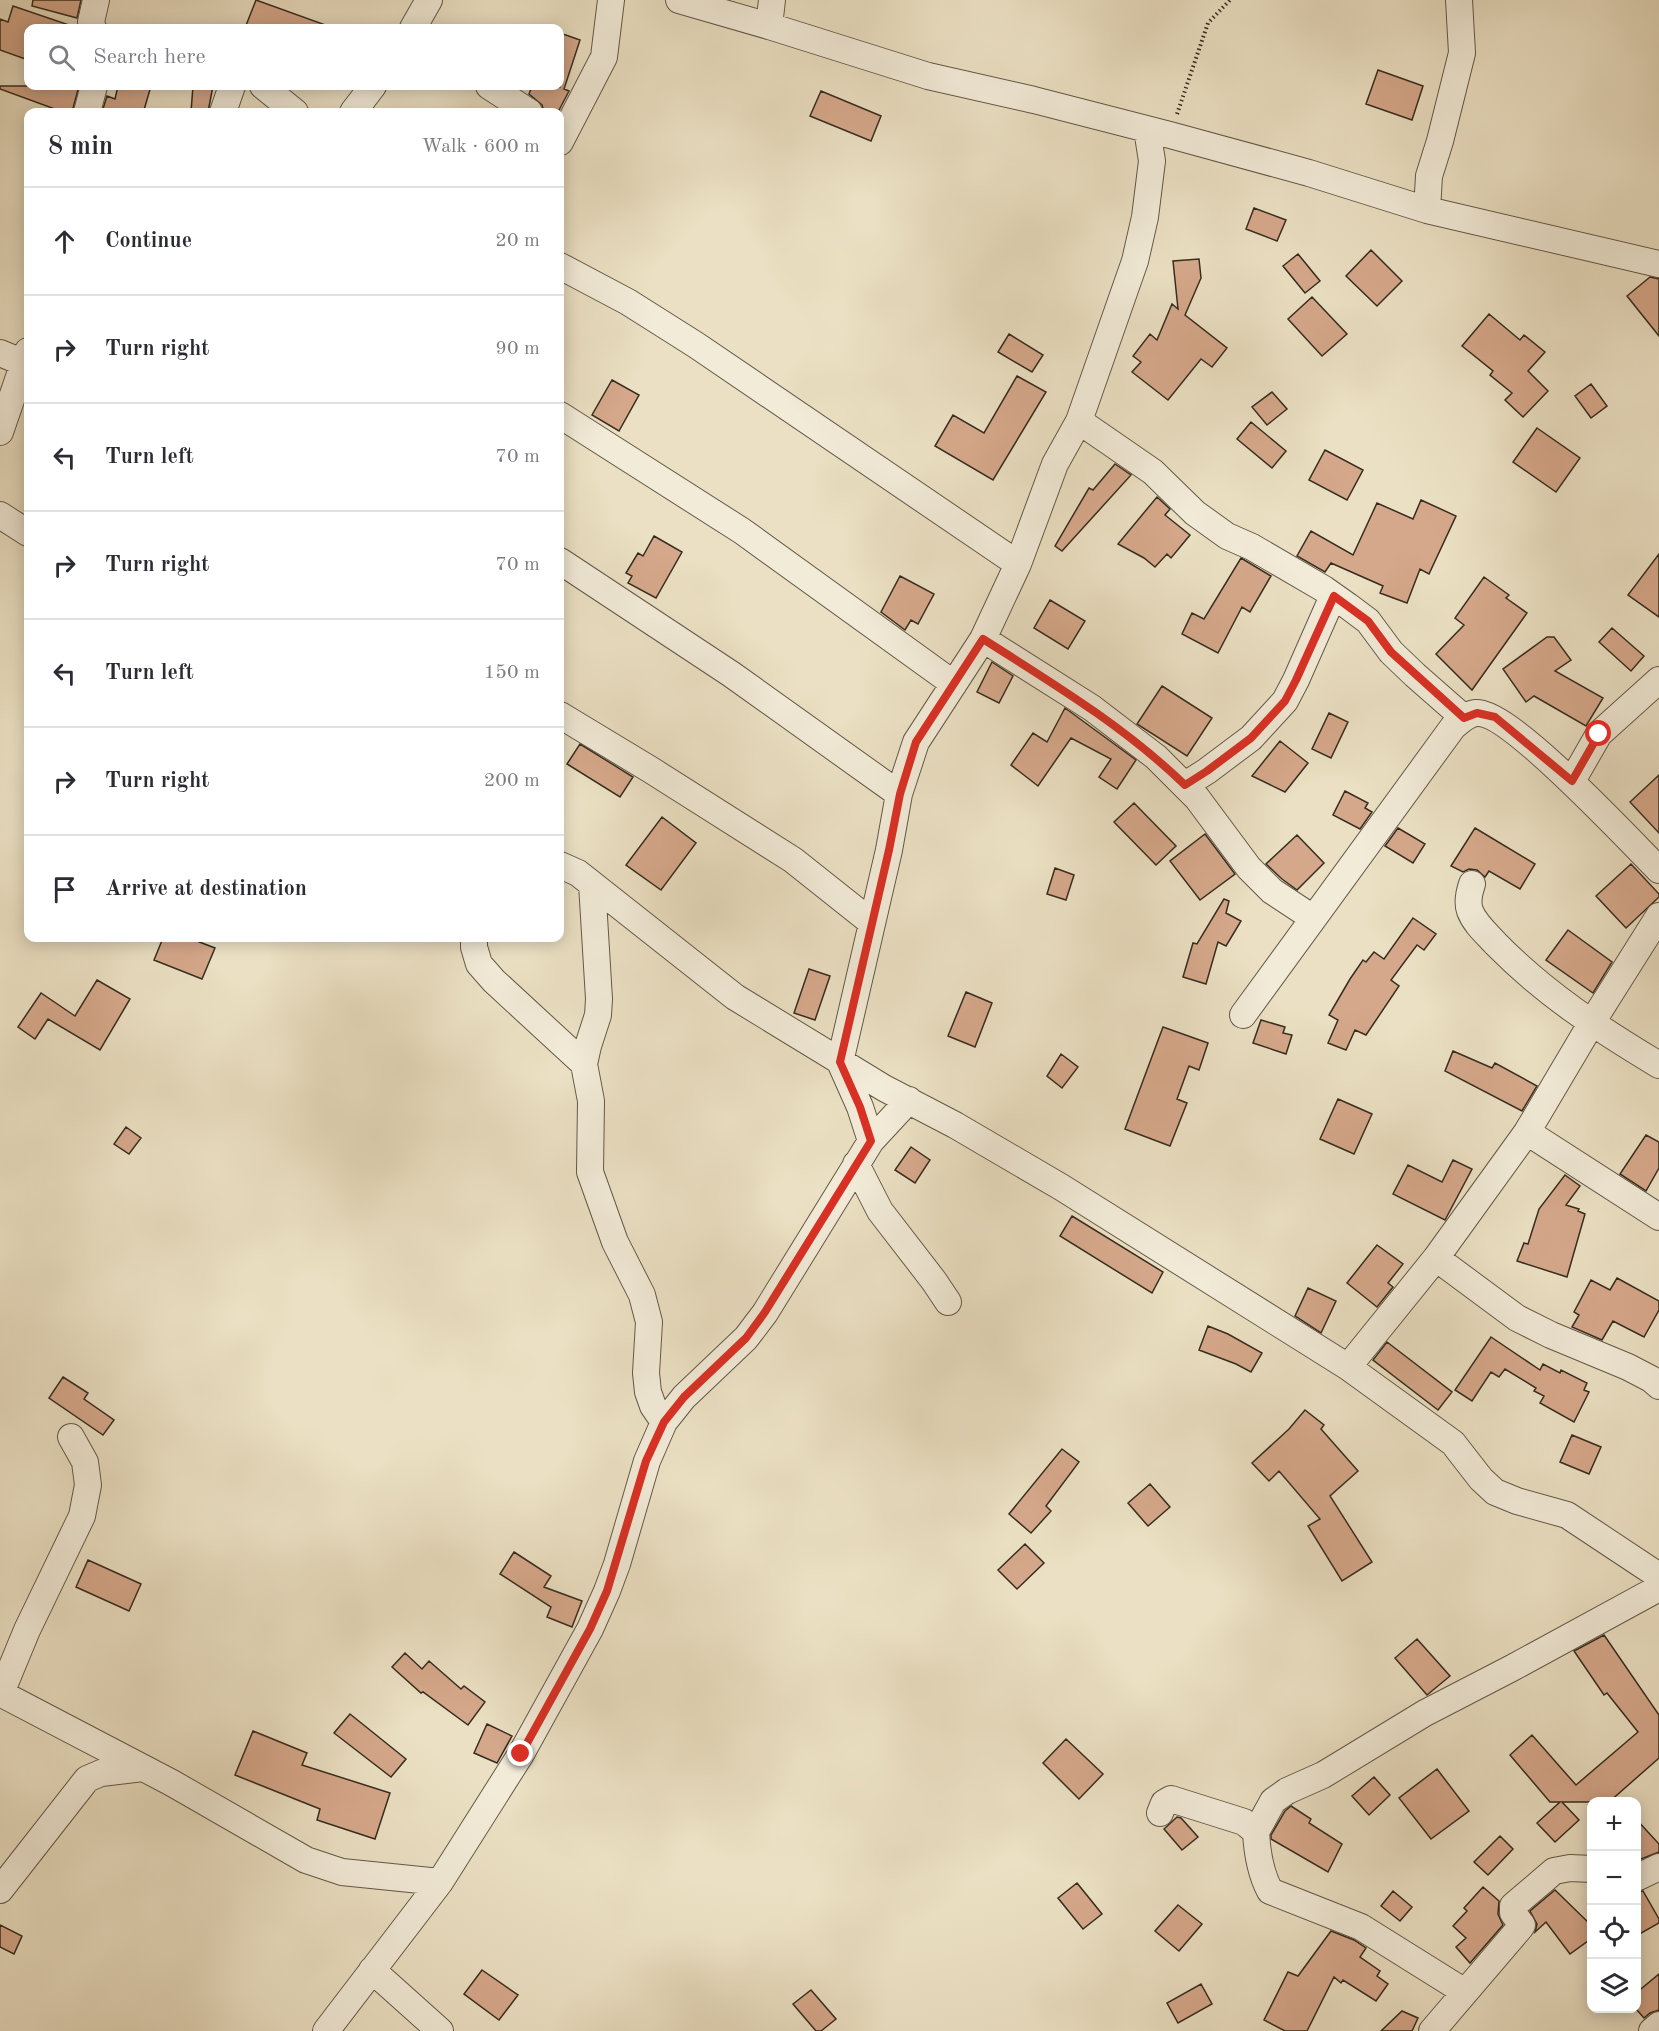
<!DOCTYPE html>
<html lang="en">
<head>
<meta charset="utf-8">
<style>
	:root { --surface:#fff; --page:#f2f2f3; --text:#2b2b33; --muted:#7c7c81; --line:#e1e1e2 }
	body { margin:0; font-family:"Old Standard TT",serif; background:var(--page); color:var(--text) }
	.controls { position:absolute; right:18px; bottom:18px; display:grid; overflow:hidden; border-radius:12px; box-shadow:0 3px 15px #0003 }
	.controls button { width:54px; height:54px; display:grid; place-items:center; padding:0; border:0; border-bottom:2px solid var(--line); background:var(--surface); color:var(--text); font:30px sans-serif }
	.stop { position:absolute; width:18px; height:18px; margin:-14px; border:4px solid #d93025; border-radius:50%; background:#fff }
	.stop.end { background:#d93025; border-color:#fff; box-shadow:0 2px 6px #0008 }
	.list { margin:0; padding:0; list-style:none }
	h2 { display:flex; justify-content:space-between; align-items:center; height:78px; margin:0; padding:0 24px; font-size:26px }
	h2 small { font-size:20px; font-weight:400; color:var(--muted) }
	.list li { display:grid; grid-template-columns:39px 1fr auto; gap:18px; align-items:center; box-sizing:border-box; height:108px; padding:0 24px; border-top:2px solid var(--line) }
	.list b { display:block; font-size:22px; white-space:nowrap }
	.list em { font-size:20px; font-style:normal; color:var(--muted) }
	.icon { flex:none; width:33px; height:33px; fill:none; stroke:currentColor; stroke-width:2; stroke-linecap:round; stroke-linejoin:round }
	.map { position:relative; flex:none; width:1659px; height:2031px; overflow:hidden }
	.search { position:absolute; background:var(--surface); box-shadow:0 3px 15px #0003; left:24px; top:24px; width:540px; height:66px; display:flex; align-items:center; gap:15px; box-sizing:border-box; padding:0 21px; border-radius:12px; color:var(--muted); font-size:22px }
	.panel { position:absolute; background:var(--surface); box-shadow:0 3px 15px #0003; left:24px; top:108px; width:540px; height:834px; border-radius:12px }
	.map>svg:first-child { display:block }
	.building { fill:#d6a88b; stroke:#362c1f; stroke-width:1.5 }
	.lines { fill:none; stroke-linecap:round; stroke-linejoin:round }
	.minor-casing { stroke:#635948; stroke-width:28 }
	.path { stroke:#362c1f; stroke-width:4; stroke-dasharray:1.5 3; stroke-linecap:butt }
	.minor { stroke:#f2ebd8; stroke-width:26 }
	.route { stroke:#d93025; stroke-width:8 }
</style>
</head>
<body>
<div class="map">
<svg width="1659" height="2031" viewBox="0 0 1659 2031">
	<rect width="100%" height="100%" fill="#ebe0c3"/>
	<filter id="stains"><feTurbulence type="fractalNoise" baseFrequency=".00333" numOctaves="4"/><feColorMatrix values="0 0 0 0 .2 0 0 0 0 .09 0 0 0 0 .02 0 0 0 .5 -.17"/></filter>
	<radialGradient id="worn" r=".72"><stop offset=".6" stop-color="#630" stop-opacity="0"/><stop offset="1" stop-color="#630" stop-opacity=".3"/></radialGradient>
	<!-- building -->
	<path class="building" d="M33 0H81L77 18 32 6Z
		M256 0 331 27 330 28H245Z
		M13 6 69 25V28H28V60L0 50V19L8 22Z
		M560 33 580 40 564 89 569 91 558 112H544L542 105 529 94 532 86 560 87Z
		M1378 70 1423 86 1412 120 1366 104Z
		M0 86H79L72 112H63L0 89Z
		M118 86H151L144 110 147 112H102L107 96 115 99Z
		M193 86H213L208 112H191Z
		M821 91 881 116 871 141 810 116Z
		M1254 208 1286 220 1277 241 1246 229Z
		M1371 250 1402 281 1377 306 1346 276Z
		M1298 254 1320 281 1305 293 1283 266Z
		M1199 259 1201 278 1185 315 1227 348 1212 367 1201 359 1168 400 1132 372 1141 362 1133 356 1150 334 1157 340 1172 304 1178 309 1173 261Z
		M1650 277 1659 279V336L1627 296Z
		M1312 297 1347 334 1322 356 1288 319Z
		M1489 314 1520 340 1524 335 1545 352 1528 371 1548 391 1523 417 1505 400 1512 393 1490 375 1493 371 1462 346Z
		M1009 334 1043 355 1032 372 998 352Z
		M1017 376 1046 392 993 480 935 446 953 415 984 433Z
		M612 380 639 395 619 431 592 415Z
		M1591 384 1607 406 1591 418 1575 396Z
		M1272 392 1287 409 1267 425 1252 407Z
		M1251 422 1286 451 1272 468 1237 439Z
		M1537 428 1580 458 1556 492 1513 462Z
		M1325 450 1363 470 1347 500 1309 480Z
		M1115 464 1131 475 1062 551 1055 546 1089 488 1093 490Z
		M1157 497 1170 509 1165 515 1190 535 1171 558 1167 554 1155 567 1144 558 1118 544Z
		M1421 500 1456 516 1429 574 1420 569 1407 603 1380 593 1383 586 1331 563 1325 572 1297 556 1311 531 1353 555 1377 503 1413 519Z
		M654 536 682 552 656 598 628 583 632 576 626 573 638 553 643 556Z
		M1659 554V617L1628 595Z
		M1241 558 1271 576 1250 612 1242 607 1218 653 1182 634 1192 613 1204 619Z
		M900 576 934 594 918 624 911 620 905 630 881 612Z
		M1484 577 1509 595 1506 598 1527 613 1472 690 1436 654 1464 625 1455 618Z
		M1050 600 1085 621 1068 649 1034 628Z
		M1612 628 1644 656 1631 671 1599 642Z
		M1547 637H1554L1571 660 1555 671 1603 698 1586 726 1534 696 1526 702 1503 669Z
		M992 662 1013 676 999 703 977 692Z
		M1162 686 1212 718 1187 756 1137 724Z
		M1065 708 1136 760 1117 789 1099 777 1111 759 1071 738 1038 786 1011 765 1033 733 1047 742Z
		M1329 713 1348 722 1331 758 1312 749Z
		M1280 741 1308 763 1285 792 1252 776Z
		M580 744 633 777 620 797 567 764Z
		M1659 775V833L1630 802Z
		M1345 791 1368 803 1365 808 1372 812 1360 829 1333 815Z
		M1134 803 1176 846 1156 865 1114 822Z
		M662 817 696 843 661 890 626 865Z
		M1398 828 1425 844 1413 863 1385 846Z
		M1475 828 1535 864 1520 889 1489 871 1485 877 1477 870 1469 869 1463 872 1451 866Z
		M1205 834 1235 874 1200 900 1170 861Z
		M1297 835 1324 863 1297 890 1282 879 1266 864Z
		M1631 864 1659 894V897L1626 928 1596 896Z
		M1055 868 1074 875 1066 900 1047 894Z
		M1224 899 1229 901 1226 913 1241 921 1226 946 1218 942 1206 984 1183 977 1193 943 1197 944Z
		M1413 918 1436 934 1424 950 1417 945 1391 980 1399 986 1366 1035 1355 1030 1346 1050 1328 1043 1338 1020 1329 1015 1350 979 1363 960 1366 962 1374 952 1384 959Z
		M1568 930 1612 962 1593 993 1546 960Z
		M163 938H189L215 948 202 979 154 960Z
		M809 969 830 976 815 1020 794 1013Z
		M97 980 130 999 100 1050 48 1019 35 1039 18 1027 41 993 75 1016Z
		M966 992 992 1003 975 1047 948 1036Z
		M1261 1020 1285 1027 1283 1033 1292 1035 1286 1054 1253 1043Z
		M1163 1027 1208 1043 1199 1070 1189 1066 1177 1099 1187 1103 1170 1146 1125 1129Z
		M1453 1051 1492 1068 1495 1063 1537 1086 1522 1111 1445 1071Z
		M1061 1054 1078 1067 1062 1088 1047 1076Z
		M1338 1099 1372 1114 1354 1154 1320 1139Z
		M126 1127 141 1138 129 1154 114 1144Z
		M1646 1135 1659 1142V1168L1646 1191 1620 1174Z
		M911 1147 930 1160 915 1183 895 1170Z
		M1453 1160 1472 1169 1445 1220 1393 1194 1408 1165 1442 1182Z
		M1565 1175 1580 1186 1566 1205 1579 1209 1578 1211 1585 1214 1567 1277 1517 1261 1524 1243 1528 1244 1539 1209Z
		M1072 1216 1163 1272 1152 1293 1060 1236Z
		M1377 1245 1403 1264 1388 1283 1393 1287 1377 1307 1347 1283Z
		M1617 1278 1659 1301V1310L1644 1337 1613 1321 1602 1340 1572 1327 1579 1315 1574 1312 1591 1280 1610 1290Z
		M1308 1288 1336 1301 1321 1333 1295 1316Z
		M1208 1326 1228 1334 1262 1353 1251 1372 1236 1364 1199 1350Z
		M1491 1337 1540 1370 1543 1364 1560 1373 1561 1370 1587 1383 1584 1390 1589 1392 1574 1422 1540 1403 1544 1396 1534 1391 1536 1388 1505 1369 1499 1377 1491 1372 1472 1401 1455 1390Z
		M1387 1342 1452 1392 1438 1410 1373 1360Z
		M63 1377 88 1393 84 1399 114 1420 103 1435 49 1398Z
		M1305 1410 1324 1425 1321 1429 1358 1471 1330 1496 1372 1562 1342 1581 1308 1526 1320 1519 1279 1471 1269 1481 1252 1463 1289 1429Z
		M1572 1435 1601 1447 1589 1474 1560 1462Z
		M1062 1449 1079 1462 1046 1506 1051 1511 1031 1533 1009 1514Z
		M1150 1484 1170 1507 1148 1526 1128 1503Z
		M1025 1544 1044 1563 1017 1589 998 1570Z
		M514 1552 551 1576 544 1587 582 1601 572 1627 547 1617 551 1607 500 1574Z
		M88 1560 141 1584 129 1611 76 1587Z
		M1604 1635 1659 1715V1758L1609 1802H1562L1579 1820 1555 1842 1537 1823 1560 1802H1550L1510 1755 1532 1735 1576 1785 1638 1732 1607 1693 1604 1695 1574 1651Z
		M1417 1639 1450 1676 1427 1695 1395 1658Z
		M405 1653 422 1669 429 1661 461 1689 464 1686 485 1702 468 1725 423 1692 421 1693 392 1667Z
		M350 1714 406 1759 391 1777 334 1733Z
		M487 1724 512 1736 497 1763 474 1753Z
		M253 1731 307 1753 302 1765 390 1793 375 1839 317 1820 320 1809 235 1775Z
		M1066 1739 1103 1774 1079 1799 1043 1763Z
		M1437 1769 1469 1811 1431 1839 1399 1798Z
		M1374 1777 1390 1795 1369 1815 1352 1796Z
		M1291 1806 1311 1819 1309 1823 1342 1844 1328 1872 1271 1839V1835L1285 1811Z
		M1177 1817 1181 1818 1198 1837 1182 1850 1164 1829Z
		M1636 1819 1659 1844V1852L1636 1861Z
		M1500 1836 1513 1849 1488 1875 1474 1862Z
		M1077 1883 1102 1914 1083 1929 1058 1898Z
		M1483 1887 1499 1901 1498 1914 1503 1925 1470 1963 1456 1947 1466 1938 1453 1926 1467 1911 1464 1908Z
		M1555 1890 1592 1926V1938L1570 1954 1546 1922 1535 1932 1537 1924 1530 1911Z
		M1393 1891 1412 1907 1400 1921 1381 1906Z
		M1643 1891 1659 1919V1923L1636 1936V1893Z
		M1178 1905 1202 1924 1179 1951 1155 1931Z
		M0 1925 22 1936 14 1954 0 1947Z
		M1331 1931 1354 1940 1366 1948 1360 1957 1380 1971 1377 1976 1388 1984 1376 2001 1343 1980 1341 1983 1334 1977 1307 2031H1285L1264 2020 1288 1972 1298 1976Z
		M482 1970 518 1995 499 2020 464 1994Z
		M1659 1974V2010L1650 2013 1644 2018 1636 2009V1993Z
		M1201 1984 1212 2004 1178 2023 1167 2003Z
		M811 1990 836 2019 821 2031H816L793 2004Z
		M1402 2011 1418 2018 1412 2031H1381Z"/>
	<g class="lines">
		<defs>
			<path id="minor" d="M679 0 769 26 928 76 1034 100 1170 135 1309 173 1427 210 1659 264
				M769 26 772 0
				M93 28 91 22 96 0
				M413 28 429 0
				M263 86 295 112
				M489 86 529 112
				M87 112 94 86
				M223 112 232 86
				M353 112 373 86
				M560 142 604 57 611 0
				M1427 210 1429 176 1440 141 1462 53 1459 0
				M560 266 628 302 696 345 1018 564
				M0 353 24 363
				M560 415 742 531 954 684
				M1079 421 1153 472 1195 513 1227 536 1252 547 1324 589 1348 606 1368 621 1391 652 1415 675 1464 718
				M0 432 28 351
				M0 515 28 533
				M560 561 731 674 899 794
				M983 639 1092 708 1156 757 1197 798 1249 868 1272 891 1313 918
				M560 715 651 770 793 860 871 922
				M1572 781 1599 734 1659 680
				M1185 785 1207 771 1251 738 1285 701 1296 680 1333 596
				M560 865 578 873 735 997 884 1088 955 1125 1061 1187 1348 1367 1453 1443 1481 1479 1495 1492 1517 1501 1567 1515 1659 1576
				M592 884 599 999 598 1015 588 1046 584 1064 591 1101 590 1172 615 1242 642 1295 649 1322 646 1373 648 1392 653 1406 664 1422
				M1472 884C1469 893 1467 903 1470 911 1475 924 1487 934 1496 944 1545 994 1599 1029 1659 1065
				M474 938V947L479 964 494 981 584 1064
				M1243 1015 1453 727C1460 721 1467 714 1476 713 1509 710 1632 843 1659 870
				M1527 1132 1659 1217
				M871 1141 860 1107 840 1062 889 850 899 794 916 742 983 639 1018 564 1055 464 1079 421 1135 261 1145 217 1152 161 1147 129
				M856 1164 880 1211 934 1281 948 1302
				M1436 1258 1517 1318 1551 1335 1628 1367 1651 1379 1659 1386
				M1348 1367 1436 1258 1527 1132 1591 1024 1659 916
				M0 1693 172 1783 306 1860 342 1872 440 1882
				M1 1693 27 1630 82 1516 88 1485 85 1462 71 1437
				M1160 1813 1164 1803 1171 1799 1244 1822 1256 1832C1257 1852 1261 1874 1270 1891L1361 1927 1465 1992
				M1256 1832 1273 1801 1287 1791 1323 1775 1425 1713 1512 1668 1659 1588
				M1636 1878 1659 1867
				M0 1890 87 1779 101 1773 143 1768
				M372 1970 440 2031
				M326 2031 440 1882 521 1754 590 1629 607 1591 617 1564 647 1461 664 1422 684 1397 746 1338 765 1313 871 1141 909 1100
				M1432 2031 1520 1928 1522 1925 1513 1913V1906L1554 1871 1570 1868 1592 1869
				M1652 2031 1659 2025"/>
		</defs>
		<!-- minor casing -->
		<use href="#minor" class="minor-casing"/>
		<!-- path -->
		<path class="path" d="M1177 114 1208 23 1230 0"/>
		<!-- minor -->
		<use href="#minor" class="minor"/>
	</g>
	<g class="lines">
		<!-- route -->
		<path class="route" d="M521 1754 590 1629 607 1591 646 1461 664 1422 684 1397 746 1338 765 1312 871 1141 860 1107 840 1062 889 850 900 794 916 742 983 639C1054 684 1125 727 1185 785L1207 771 1251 738 1285 701 1296 680 1334 596 1368 621 1391 652 1464 718 1477 713 1495 717 1572 781 1599 734"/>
	</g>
	<rect width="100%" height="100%" filter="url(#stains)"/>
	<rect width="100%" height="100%" fill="url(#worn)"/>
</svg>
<div class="controls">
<button>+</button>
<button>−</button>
<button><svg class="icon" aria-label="locate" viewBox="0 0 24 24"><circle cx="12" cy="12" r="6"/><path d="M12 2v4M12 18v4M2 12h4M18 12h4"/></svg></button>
<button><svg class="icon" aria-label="layers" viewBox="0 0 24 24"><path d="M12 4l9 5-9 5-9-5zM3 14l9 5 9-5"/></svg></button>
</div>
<div class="stop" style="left:1599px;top:734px"></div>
<div class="stop end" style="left:521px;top:1754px"></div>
<div class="search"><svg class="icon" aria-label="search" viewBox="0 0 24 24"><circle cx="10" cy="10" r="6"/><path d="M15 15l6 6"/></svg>Search here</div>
<section class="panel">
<h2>8 min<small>Walk · 600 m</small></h2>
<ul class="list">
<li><svg class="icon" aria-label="ahead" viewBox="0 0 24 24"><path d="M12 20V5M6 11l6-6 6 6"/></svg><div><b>Continue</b></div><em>20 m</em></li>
<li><svg class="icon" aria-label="right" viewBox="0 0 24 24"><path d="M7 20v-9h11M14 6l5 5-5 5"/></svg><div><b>Turn right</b></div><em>90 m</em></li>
<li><svg class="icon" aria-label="left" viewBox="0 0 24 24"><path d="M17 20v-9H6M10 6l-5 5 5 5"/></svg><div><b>Turn left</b></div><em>70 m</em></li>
<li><svg class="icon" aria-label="right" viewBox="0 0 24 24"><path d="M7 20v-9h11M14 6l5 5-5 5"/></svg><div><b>Turn right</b></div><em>70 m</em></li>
<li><svg class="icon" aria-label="left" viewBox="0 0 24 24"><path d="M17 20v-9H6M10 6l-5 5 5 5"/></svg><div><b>Turn left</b></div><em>150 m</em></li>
<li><svg class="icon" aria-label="right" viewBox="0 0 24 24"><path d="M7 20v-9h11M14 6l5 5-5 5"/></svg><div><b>Turn right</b></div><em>200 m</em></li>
<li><svg class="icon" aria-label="arrive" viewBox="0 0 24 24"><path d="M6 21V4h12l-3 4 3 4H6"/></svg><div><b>Arrive at destination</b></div></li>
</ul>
</section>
</div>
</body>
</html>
